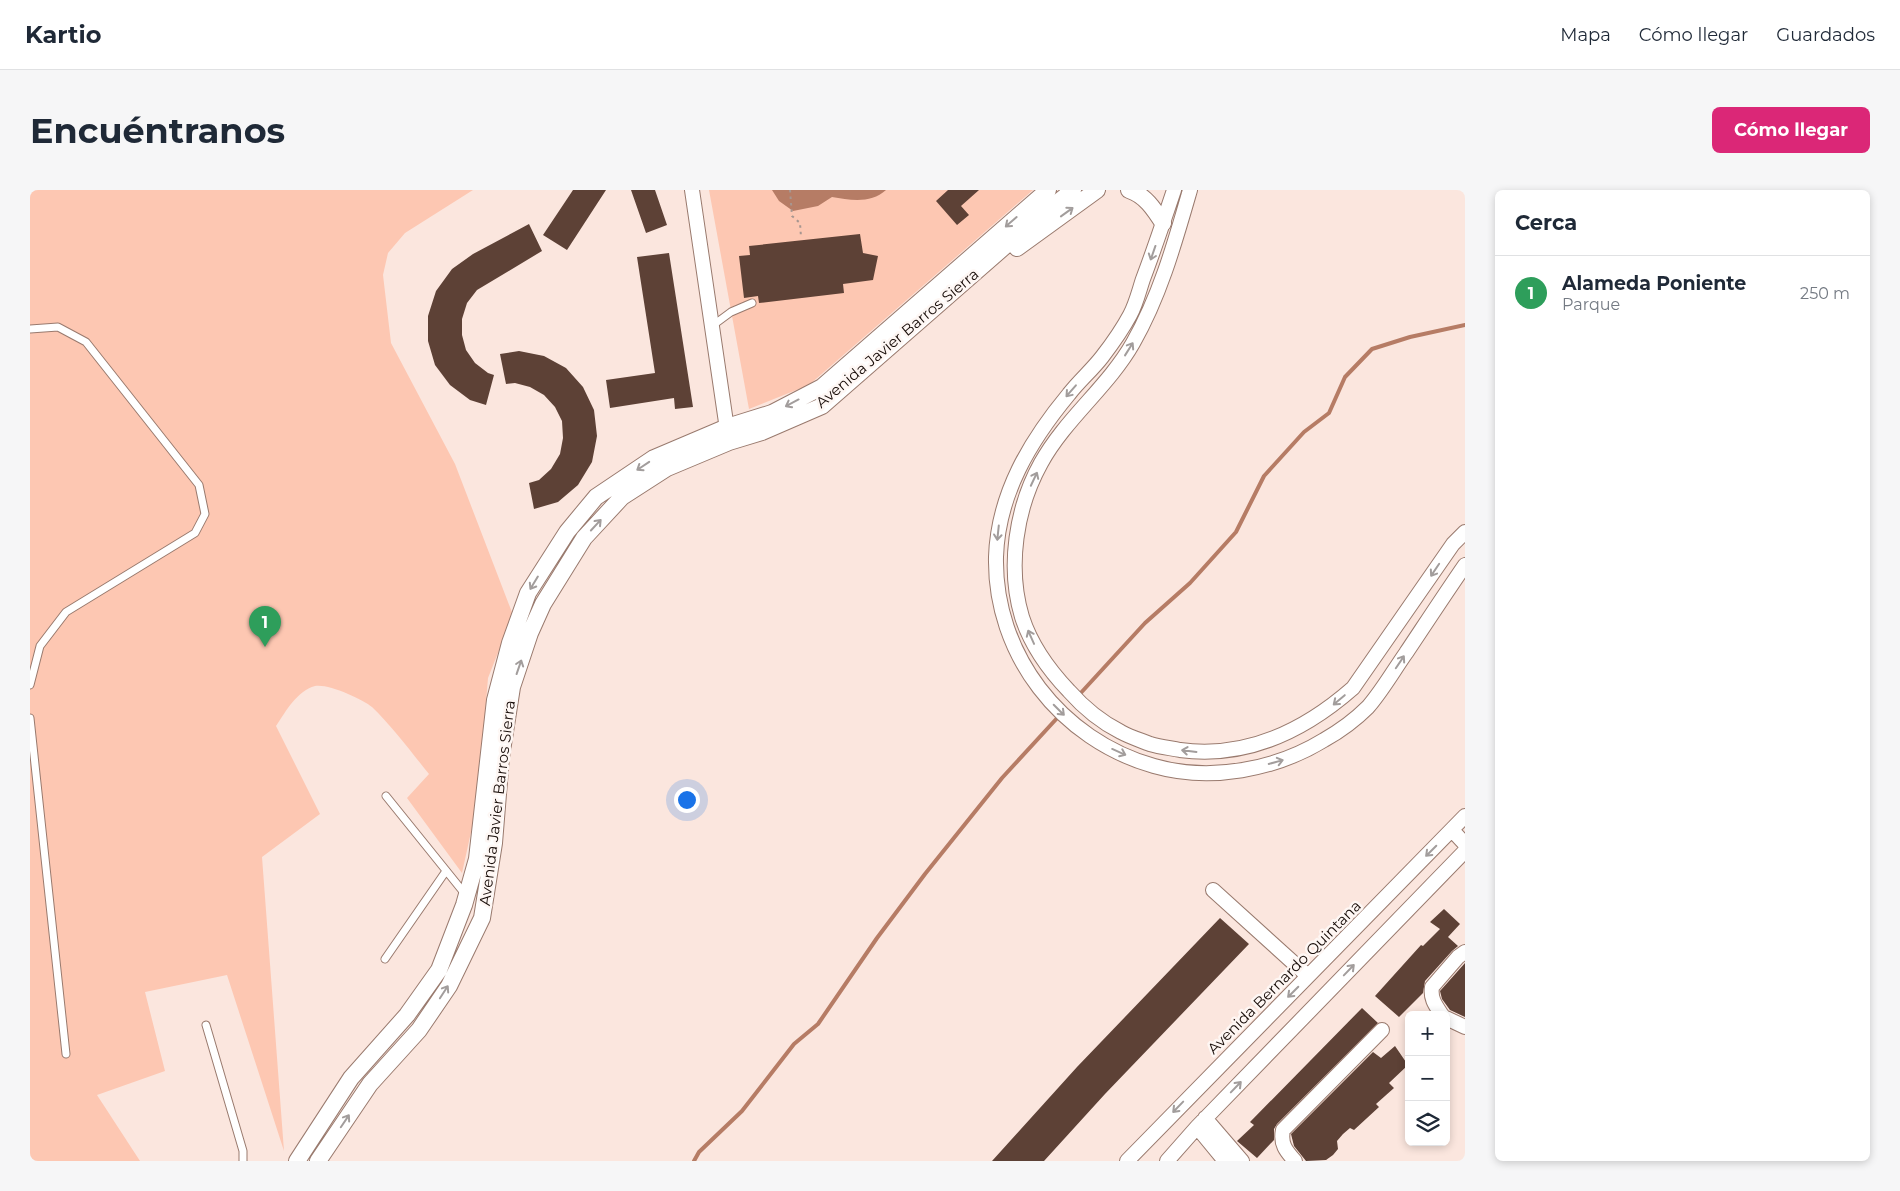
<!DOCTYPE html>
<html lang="es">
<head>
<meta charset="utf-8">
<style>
	:root { --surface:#fff; --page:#f6f6f7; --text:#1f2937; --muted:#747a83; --line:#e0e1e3; --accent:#db2777 }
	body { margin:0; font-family:Montserrat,sans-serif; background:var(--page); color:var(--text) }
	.controls { position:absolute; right:15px; bottom:15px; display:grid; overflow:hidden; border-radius:8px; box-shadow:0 2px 8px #0003 }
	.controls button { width:45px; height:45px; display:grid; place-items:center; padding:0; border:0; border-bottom:1px solid var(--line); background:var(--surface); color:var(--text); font:25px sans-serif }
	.you { position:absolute; left:656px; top:609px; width:18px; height:18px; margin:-12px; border:4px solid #fff; border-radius:50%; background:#1a73e8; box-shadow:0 0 0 8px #1a73e833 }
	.badge { display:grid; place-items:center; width:32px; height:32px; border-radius:50%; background:var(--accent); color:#fff; font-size:16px; font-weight:700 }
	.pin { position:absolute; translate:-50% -41px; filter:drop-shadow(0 1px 2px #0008) }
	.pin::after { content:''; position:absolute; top:26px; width:18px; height:15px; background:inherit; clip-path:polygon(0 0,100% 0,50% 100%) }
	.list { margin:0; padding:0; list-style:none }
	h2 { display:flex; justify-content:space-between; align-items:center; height:65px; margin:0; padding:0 20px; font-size:21px }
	h2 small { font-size:16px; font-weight:400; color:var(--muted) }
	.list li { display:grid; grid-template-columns:32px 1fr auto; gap:15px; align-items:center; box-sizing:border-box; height:75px; padding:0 20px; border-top:1px solid var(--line) }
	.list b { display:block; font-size:19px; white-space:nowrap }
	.list p { margin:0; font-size:16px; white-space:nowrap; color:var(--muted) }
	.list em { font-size:16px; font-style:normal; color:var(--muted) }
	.icon { flex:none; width:28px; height:28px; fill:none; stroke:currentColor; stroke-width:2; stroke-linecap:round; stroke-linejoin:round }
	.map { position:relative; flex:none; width:1435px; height:971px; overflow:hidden; border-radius:8px }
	header { display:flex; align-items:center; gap:30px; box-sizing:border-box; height:70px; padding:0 25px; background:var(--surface); border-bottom:1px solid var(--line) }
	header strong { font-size:24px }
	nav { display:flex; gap:28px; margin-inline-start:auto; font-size:18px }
	.intro { display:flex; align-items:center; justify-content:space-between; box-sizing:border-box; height:120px; padding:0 30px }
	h1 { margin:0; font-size:35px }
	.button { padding:12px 22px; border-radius:8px; background:var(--accent); color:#fff; font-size:18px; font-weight:700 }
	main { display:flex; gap:30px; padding:0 30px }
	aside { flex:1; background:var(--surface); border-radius:8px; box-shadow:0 2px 8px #0003 }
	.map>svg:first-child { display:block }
	.green { fill:#fdc7b2 }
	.water { fill:#b67c65 }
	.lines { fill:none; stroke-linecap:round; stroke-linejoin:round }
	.stream { stroke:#b67c65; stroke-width:4 }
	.building { fill:#5d4136 }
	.service-casing { stroke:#997a6e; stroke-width:9 }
	.minor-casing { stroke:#997a6e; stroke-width:16 }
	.tertiary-casing { stroke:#997a6e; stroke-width:18 }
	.path { stroke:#a79690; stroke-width:2; stroke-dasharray:2.5 4; stroke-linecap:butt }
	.service { stroke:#fff; stroke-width:7 }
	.minor { stroke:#fff; stroke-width:14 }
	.tertiary { stroke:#fff; stroke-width:16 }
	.oneway { stroke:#a29d9c }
	.labels { text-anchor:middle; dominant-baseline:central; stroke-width:5; stroke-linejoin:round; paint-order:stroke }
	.street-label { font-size:15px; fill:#160b07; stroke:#fef7f4 }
</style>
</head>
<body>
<header>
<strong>Kartio</strong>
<nav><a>Mapa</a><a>Cómo llegar</a><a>Guardados</a></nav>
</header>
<div class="intro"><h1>Encuéntranos</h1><a class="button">Cómo llegar</a></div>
<main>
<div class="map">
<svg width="1435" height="971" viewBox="0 0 1435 971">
	<rect width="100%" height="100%" fill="#fbe6de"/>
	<!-- green -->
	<path class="green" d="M0 0H443L375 43 358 63 353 85 361 153 425 274 483 425 458 488 450 586 443 633 432 683 377 608 399 584C382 563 361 535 342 517 333 509 297 493 285 496 267 501 256 521 246 536L290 624 232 667 254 961 197 785 115 802 135 881 67 905 110 971H0Z
		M679 0H1003L779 195 719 219Z"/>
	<!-- water -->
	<path class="water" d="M742 0H856C841 14 820 10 802 7L788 16 763 21 749 11Z"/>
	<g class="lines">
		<!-- stream -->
		<path class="stream" d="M1048 506 1115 433 1160 393 1206 342 1234 286 1274 242 1299 223 1315 187 1342 159 1380 147 1435 135
			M664 971 669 962 712 921 764 854 788 834 847 748 895 684 972 588 1029 526"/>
	</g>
	<!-- building -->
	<path class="building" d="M543 0H576L537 60 513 45Z
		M601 0H625L637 35 616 43Z
		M918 0H949L931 16 939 25 927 35 906 11Z
		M499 34 512 61 447 100 437 113 432 129V145L436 160 445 173 458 183 464 185 456 215 440 210 420 195 405 175 398 151V126L406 101 422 79 443 64Z
		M830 44 833 63 848 66 843 90 813 94 814 103 729 113 728 106 714 108 709 66 720 65 719 56Z
		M639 63 663 217 645 219 644 208 580 218 576 190 625 183 607 67Z
		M489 161 514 166 536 178 553 197 564 220 567 246 562 272 548 295 528 312 504 319 499 293 509 290 521 279 530 264 533 248 532 231 525 217 514 205 500 197 485 193 476 194 470 164Z
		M1414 719 1430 734 1418 747 1428 756 1422 761 1395 791 1393 803 1369 827 1345 806 1391 755 1393 756 1410 739 1400 732Z
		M1190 728 1219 754 1075 904 1014 971H962L1047 877Z
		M1435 773V827L1420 820 1412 809 1410 801Z
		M1332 818 1348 833 1247 934 1244 939V950L1227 968 1207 951 1224 935 1220 932Z
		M1365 856 1378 875 1359 893 1364 898 1346 914 1349 917 1324 940 1320 938 1313 944 1307 951 1308 959 1303 965 1296 970 1276 971 1264 956 1261 944 1343 862 1351 868Z"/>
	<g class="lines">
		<defs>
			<path id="service" d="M682 136 701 122 722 113
				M0 139 28 137 56 152 169 295 175 324 165 343 36 422 10 456 0 495
				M0 528 36 864
				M356 606 435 704
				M355 769 416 681
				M176 835 213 961V971"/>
			<path id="minor" d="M662 0 698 246
				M1144 0C1134 30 1124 60 1113 89 1109 101 1106 114 1100 125 1092 140 1082 154 1072 167 1062 180 1049 191 1039 204 1000 251 968 304 966 367 964 464 1031 550 1124 576 1180 592 1245 580 1294 550 1310 541 1325 530 1338 517 1352 501 1364 480 1376 463 1396 433 1415 404 1435 375
				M1160 0C1145 52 1130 106 1103 153 1078 197 1036 228 1011 273 986 318 977 377 992 427 1001 455 1019 480 1039 501 1054 518 1071 532 1091 542 1100 547 1110 550 1120 554 1130 557 1140 558 1150 560 1217 569 1274 541 1323 498L1423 354 1435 342
				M1422 640 1435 654
				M1183 700 1278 786
				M1412 825C1406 816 1400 809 1402 797L1428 767 1435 762
				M1416 828 1435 837
				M1175 928 1212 971
				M1167 937 1195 971
				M1097 971 1435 626
				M1137 971 1167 937 1435 661
				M1265 971C1256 961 1250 954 1253 940L1352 840"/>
			<path id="tertiary" d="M1099 0C1115 5 1124 19 1133 33
				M987 58 1067 0
				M267 971 321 888 377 825 409 780 434 715 447 669 465 510 480 453 498 403 537 342 566 307 624 268 697 237 742 223 792 197 1018 0
				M288 971 340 894 389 840 419 796 452 728 464 653 471 567 482 497 500 443 513 414 554 348 592 307 637 278 699 252 732 242 792 216 990 43 1043 0"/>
		</defs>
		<!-- service casing -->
		<use href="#service" class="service-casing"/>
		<!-- minor casing -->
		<use href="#minor" class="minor-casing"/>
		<!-- tertiary casing -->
		<use href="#tertiary" class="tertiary-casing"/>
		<!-- path -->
		<path class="path" d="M760 0 762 26 770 33 771 47"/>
		<!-- service -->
		<use href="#service" class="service"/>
		<!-- minor -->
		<use href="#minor" class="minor"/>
		<!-- tertiary -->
		<use href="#tertiary" class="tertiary"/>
	</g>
	<!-- one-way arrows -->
	<defs><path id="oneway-shaft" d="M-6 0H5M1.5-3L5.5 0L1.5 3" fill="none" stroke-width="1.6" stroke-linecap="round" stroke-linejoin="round" transform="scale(1.25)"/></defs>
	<g class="oneway">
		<use href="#oneway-shaft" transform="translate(1037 22) rotate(-36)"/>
		<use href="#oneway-shaft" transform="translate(981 32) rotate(139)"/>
		<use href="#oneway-shaft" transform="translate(1123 63) rotate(109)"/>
		<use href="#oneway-shaft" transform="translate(1099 159) rotate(-58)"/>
		<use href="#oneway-shaft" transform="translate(1041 201) rotate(131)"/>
		<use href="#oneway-shaft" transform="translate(762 213) rotate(152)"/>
		<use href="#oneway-shaft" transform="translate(613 276) rotate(146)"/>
		<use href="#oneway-shaft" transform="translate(1004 289) rotate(-65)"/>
		<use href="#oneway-shaft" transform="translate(566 335) rotate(-47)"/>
		<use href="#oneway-shaft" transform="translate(968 343) rotate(96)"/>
		<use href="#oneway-shaft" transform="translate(1405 380) rotate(124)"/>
		<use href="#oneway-shaft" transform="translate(504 393) rotate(121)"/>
		<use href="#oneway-shaft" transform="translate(1001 447) rotate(-114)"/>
		<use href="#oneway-shaft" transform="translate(1370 472) rotate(-56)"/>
		<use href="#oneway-shaft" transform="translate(489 477) rotate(-71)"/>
		<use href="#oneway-shaft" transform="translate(1309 510) rotate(140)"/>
		<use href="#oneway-shaft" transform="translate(1029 520) rotate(45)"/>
		<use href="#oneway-shaft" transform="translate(1159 561) rotate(-173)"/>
		<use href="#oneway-shaft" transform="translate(1089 562) rotate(24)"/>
		<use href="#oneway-shaft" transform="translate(1246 572) rotate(-15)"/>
		<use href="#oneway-shaft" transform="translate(1401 661) rotate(135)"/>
		<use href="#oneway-shaft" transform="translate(1319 780) rotate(-46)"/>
		<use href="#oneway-shaft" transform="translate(414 802) rotate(-57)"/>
		<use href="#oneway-shaft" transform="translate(1263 802) rotate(135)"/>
		<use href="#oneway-shaft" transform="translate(1206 897) rotate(-46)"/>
		<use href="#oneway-shaft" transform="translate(1148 917) rotate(134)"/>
		<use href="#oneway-shaft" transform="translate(315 931) rotate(-56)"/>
	</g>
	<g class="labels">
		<!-- street labels -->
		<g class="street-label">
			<text transform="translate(867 148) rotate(-40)">Avenida Javier Barros Sierra</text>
			<text transform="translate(467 613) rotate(-83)">Avenida Javier Barros Sierra</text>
			<text transform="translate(1254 787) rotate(-45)">Avenida Bernardo Quintana</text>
		</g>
	</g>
</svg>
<div class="controls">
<button>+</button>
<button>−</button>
<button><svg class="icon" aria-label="layers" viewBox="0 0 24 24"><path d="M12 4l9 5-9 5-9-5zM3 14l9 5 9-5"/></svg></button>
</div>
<div class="you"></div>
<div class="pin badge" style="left:235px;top:457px;background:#2e9e5b">1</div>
</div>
<aside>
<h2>Cerca<small></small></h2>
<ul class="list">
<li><span class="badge" style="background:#2e9e5b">1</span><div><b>Alameda Poniente</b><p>Parque</p></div><em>250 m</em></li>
</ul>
</aside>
</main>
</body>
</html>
